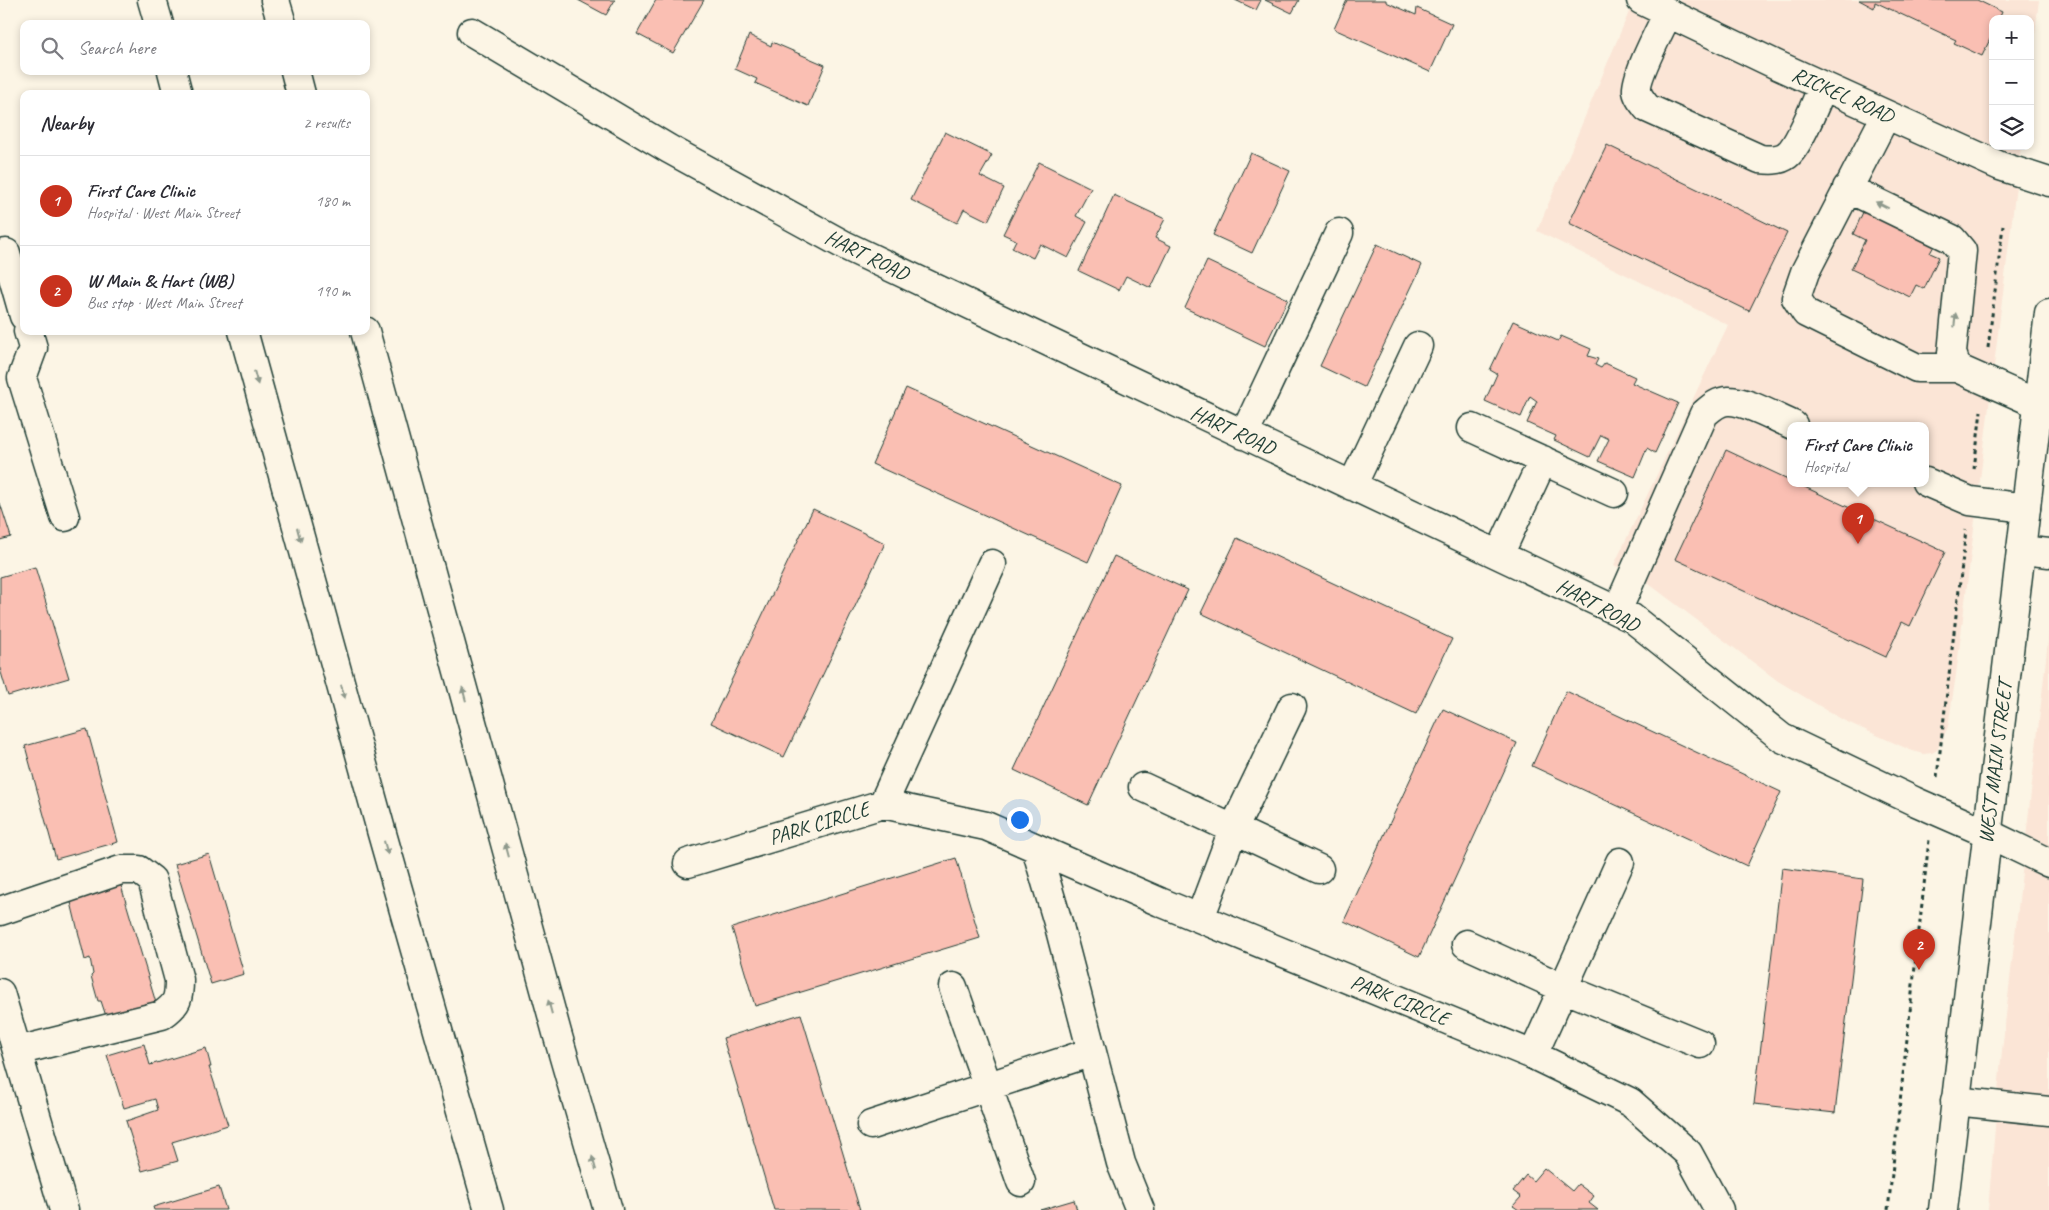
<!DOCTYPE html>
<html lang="en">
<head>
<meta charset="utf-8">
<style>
	:root { --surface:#fff; --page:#f2f2f3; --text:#2b2b33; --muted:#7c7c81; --line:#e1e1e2; --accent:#c8321e }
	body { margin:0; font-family:Caveat,sans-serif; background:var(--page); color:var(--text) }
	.controls { position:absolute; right:15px; top:15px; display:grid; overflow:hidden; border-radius:10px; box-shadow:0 2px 8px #0003 }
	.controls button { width:45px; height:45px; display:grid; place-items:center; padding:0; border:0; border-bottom:1px solid var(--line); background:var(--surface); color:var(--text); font:25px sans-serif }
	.you { position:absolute; left:1019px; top:819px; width:18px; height:18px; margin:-12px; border:4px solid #fff; border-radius:50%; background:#1a73e8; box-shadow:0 0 0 8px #1a73e833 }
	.badge { display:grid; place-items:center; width:32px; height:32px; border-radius:50%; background:var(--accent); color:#fff; font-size:16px; font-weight:700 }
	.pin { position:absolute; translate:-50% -41px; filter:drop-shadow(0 1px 2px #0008) }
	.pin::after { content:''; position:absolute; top:26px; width:18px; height:15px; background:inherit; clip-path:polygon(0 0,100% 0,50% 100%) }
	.popup { position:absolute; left:1787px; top:422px; width:142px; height:65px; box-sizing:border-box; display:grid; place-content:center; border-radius:10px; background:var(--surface); filter:drop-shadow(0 1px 4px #0005); font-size:16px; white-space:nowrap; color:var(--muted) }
	.popup b { font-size:19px; color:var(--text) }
	.popup::after { content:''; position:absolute; left:50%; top:100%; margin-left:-10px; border:10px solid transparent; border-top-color:var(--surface) }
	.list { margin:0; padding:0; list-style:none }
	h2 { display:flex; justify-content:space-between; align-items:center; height:65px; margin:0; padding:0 20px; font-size:21px }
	h2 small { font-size:16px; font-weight:400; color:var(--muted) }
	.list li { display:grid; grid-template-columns:32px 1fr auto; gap:15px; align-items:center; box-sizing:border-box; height:90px; padding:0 20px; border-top:1px solid var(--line) }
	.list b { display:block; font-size:19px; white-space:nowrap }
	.list p { margin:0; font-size:16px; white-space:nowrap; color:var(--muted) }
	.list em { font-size:16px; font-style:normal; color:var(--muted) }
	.icon { flex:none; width:28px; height:28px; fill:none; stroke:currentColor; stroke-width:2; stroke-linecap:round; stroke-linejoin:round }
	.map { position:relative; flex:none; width:2049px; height:1210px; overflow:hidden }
	.search { position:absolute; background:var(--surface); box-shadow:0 2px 8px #0003; left:20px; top:20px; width:350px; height:55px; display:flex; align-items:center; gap:12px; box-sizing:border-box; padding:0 18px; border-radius:10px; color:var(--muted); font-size:19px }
	.panel { position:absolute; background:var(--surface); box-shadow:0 2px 8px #0003; left:20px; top:90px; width:350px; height:245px; border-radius:10px }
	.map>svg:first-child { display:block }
	.built { fill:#fbe5d6; fill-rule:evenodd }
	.building { fill:#fabfb3; stroke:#1f3d34 }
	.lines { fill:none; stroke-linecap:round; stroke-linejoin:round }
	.minor-casing { stroke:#1f3d34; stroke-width:31 }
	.major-casing { stroke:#1f3d34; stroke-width:31 }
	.highway-casing { stroke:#1f3d34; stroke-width:31 }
	.path { stroke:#1f3d34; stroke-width:3; stroke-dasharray:4 4; stroke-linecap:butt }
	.minor { stroke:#fcf5e5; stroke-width:28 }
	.major { stroke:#fcf5e5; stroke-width:28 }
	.highway { stroke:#fcf5e5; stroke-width:28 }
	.oneway { fill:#8e998c }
	.labels { text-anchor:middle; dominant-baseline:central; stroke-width:4; stroke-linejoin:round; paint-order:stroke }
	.street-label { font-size:21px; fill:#1f3d34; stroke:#fcf5e5 }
</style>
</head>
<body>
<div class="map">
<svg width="2049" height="1210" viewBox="0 0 2049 1210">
	<rect width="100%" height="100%" fill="#fcf5e5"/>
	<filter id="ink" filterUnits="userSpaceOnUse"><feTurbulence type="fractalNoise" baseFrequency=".02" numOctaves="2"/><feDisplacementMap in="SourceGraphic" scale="10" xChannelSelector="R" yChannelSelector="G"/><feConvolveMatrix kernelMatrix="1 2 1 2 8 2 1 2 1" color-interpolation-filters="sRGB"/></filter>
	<g filter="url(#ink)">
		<!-- built -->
		<path class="built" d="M1634 0H2039L2030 74V19H1993V146H2021L1956 675 1948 727 1937 750 1932 753 1923 754 1910 750 1843 720 1778 681 1645 581 1614 565 1728 325 1537 231ZM1790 425H1926V483H1790Z
			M2049 632V1210H1988L2000 1069Z"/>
		<!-- building -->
		<path class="building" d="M578 0H615L606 15Z
			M656 0H704L673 53 637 34Z
			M1235 0H1261L1256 10Z
			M1265 0H1299L1292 13Z
			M1347 0H1386V2L1416 15 1417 8 1452 24 1430 72 1334 29Z
			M1859 0H1977L2002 12 1999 19H1993V33L1982 56 1954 43 1956 40 1875 2 1874 8Z
			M749 35 771 46 772 42 825 65 808 106 755 83 757 79 735 69Z
			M945 132 992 155 980 176 1004 188 988 221 964 209 957 223 911 200Z
			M1607 145 1787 233 1749 311 1569 223Z
			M1251 153 1290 171 1252 253 1213 235Z
			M1039 162 1091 188 1076 216 1087 222 1068 258 1040 244 1033 258 1012 248 1016 240 1003 234Z
			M1114 195 1165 219 1155 238 1171 246 1151 288 1126 276 1119 290 1079 271Z
			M1864 210 1935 244 1930 253 1939 257 1924 289 1916 285 1910 297 1851 269 1865 240 1853 234Z
			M1377 244 1422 265 1364 387 1320 366Z
			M1207 261 1288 299 1265 346 1185 308Z
			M1513 321 1558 341 1561 336 1591 349 1588 356 1598 359 1595 365 1601 368 1605 363 1635 377 1632 383 1678 403 1655 453 1647 448 1635 477 1598 461 1609 439 1601 435 1590 457 1554 440 1556 436 1527 423 1537 401 1530 396 1521 417 1485 401 1497 374 1490 370Z
			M906 388 1122 486 1088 562 872 464Z
			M1726 450 1790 480V483H1796L1945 552 1910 626 1902 622 1886 657 1675 559Z
			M0 503 11 537 0 540Z
			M813 509 885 543 784 757 711 723Z
			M1237 538 1452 639 1416 714 1201 613Z
			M1114 556 1188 590 1088 805 1014 770Z
			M35 567 69 678 8 696 0 669V577Z
			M1566 691 1781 792 1747 866 1532 766Z
			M1443 709 1517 743 1419 957 1344 921Z
			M87 729 118 842 56 859 25 746Z
			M209 854 244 974 211 984 175 864Z
			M956 858 980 938 755 1006 732 928Z
			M1782 868 1863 879 1835 1113 1754 1104Z
			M119 879 156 1003 107 1019 101 1001H98L91 976 93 974 90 958 85 960 69 894Z
			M801 1014 860 1210H774L723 1038Z
			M144 1044 150 1065 206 1048 211 1067H209L228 1125 172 1142 178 1161 142 1171 126 1121 158 1110 155 1099 124 1108 107 1055Z
			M1544 1168 1572 1191 1578 1184 1594 1196 1589 1203 1598 1210H1519L1513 1206 1521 1197 1513 1191 1526 1175 1533 1181Z
			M219 1187 226 1210H154L153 1207Z
			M1074 1200 1077 1210H1040Z"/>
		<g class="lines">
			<defs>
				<path id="minor" d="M1641 0 1779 66 2000 166 2049 182
					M1668 13C1661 28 1635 77 1637 91 1638 98 1643 102 1647 108L1760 159C1769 160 1779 161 1787 155 1799 146 1816 102 1823 86
					M472 32 669 149 846 246 1632 618 1782 738 1914 801 1987 833 2049 863
					M1886 115 1805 272 1796 298 1806 313 1917 368H1957L2038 404
					M1847 188 1952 239 1962 251 1952 353 1957 368
					M6 253 24 316
					M28 331 33 348 22 378 65 517
					M1472 428 1614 493
					M1244 435 1339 233
					M1926 482 1970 501 2026 508
					M1352 486 1418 346
					M2021 550 2049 553
					M1499 555 1543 460
					M1617 611 1704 414C1711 408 1718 401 1728 401 1746 400 1776 418 1793 425
					M1143 787 1319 869
					M883 804 992 564
					M1036 848 1059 926 1121 1163 1140 1210
					M688 863 883 804 986 826 1160 902 1533 1055 1630 1102 1688 1153 1719 1210
					M0 911 121 870H139L152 880 179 980C179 998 178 1004 162 1015L17 1051
					M1200 918 1233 830 1292 707
					M1466 944 1563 988 1700 1044
					M953 987 1021 1182
					M0 993 64 1210
					M1533 1055 1620 862
					M1955 1101 2049 1111
					M871 1125 1092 1052"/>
				<path id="major" d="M1943 1210 2049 313"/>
				<path id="highway" d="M152 0 159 24
					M275 0 282 24
					M172 71 178 94
					M295 71 301 94
					M243 331 381 830 489 1210
					M365 331 557 1033 608 1210"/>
			</defs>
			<!-- minor casing -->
			<use href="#minor" class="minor-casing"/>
			<!-- major casing -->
			<use href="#major" class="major-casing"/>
			<!-- highway casing -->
			<use href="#highway" class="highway-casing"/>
			<!-- path -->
			<path class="path" d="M1988 348 2003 226
				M1974 469 1981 411
				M1937 777 1966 530
				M1888 1210 1929 840"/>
			<!-- minor -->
			<use href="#minor" class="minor"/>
			<!-- major -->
			<use href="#major" class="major"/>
			<!-- highway -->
			<use href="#highway" class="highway"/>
		</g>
		<!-- one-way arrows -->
		<defs><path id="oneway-solid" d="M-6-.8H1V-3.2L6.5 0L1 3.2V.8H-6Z" transform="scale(1.25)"/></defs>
		<g class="oneway">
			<use href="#oneway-solid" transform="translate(1882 205) rotate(-154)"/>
			<use href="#oneway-solid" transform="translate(1955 320) rotate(-84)"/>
			<use href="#oneway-solid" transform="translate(256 378) rotate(75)"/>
			<use href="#oneway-solid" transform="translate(299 535) rotate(75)"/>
			<use href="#oneway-solid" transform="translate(343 692) rotate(75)"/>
			<use href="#oneway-solid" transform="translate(464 694) rotate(-105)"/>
			<use href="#oneway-solid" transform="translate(386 848) rotate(74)"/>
			<use href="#oneway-solid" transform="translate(507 850) rotate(-105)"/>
			<use href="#oneway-solid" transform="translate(550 1007) rotate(-105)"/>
			<use href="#oneway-solid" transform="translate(594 1163) rotate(-106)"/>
		</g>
	</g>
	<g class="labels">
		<!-- street labels -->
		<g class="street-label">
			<text transform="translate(1843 95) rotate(24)">RICKEL ROAD</text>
			<text transform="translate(867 255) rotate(26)">HART ROAD</text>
			<text transform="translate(1233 430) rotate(25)">HART ROAD</text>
			<text transform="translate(1598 605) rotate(28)">HART ROAD</text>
			<text transform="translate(1995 762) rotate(-83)">WEST MAIN STREET</text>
			<text transform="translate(819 823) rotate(-17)">PARK CIRCLE</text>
			<text transform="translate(1400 1000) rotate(22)">PARK CIRCLE</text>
		</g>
	</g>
</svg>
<div class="controls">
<button>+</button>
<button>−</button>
<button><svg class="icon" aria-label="layers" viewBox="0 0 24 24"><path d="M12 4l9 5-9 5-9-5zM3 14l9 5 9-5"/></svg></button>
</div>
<div class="you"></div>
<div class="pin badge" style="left:1858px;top:544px">1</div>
<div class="popup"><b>First Care Clinic</b>Hospital</div>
<div class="pin badge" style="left:1919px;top:970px">2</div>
<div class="search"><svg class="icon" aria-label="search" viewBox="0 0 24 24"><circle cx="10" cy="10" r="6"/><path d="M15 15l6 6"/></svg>Search here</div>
<section class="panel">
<h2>Nearby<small>2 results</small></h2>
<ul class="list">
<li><span class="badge">1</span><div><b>First Care Clinic</b><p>Hospital · West Main Street</p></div><em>180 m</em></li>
<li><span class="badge">2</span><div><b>W Main &amp; Hart (WB)</b><p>Bus stop · West Main Street</p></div><em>190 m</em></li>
</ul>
</section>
</div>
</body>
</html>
